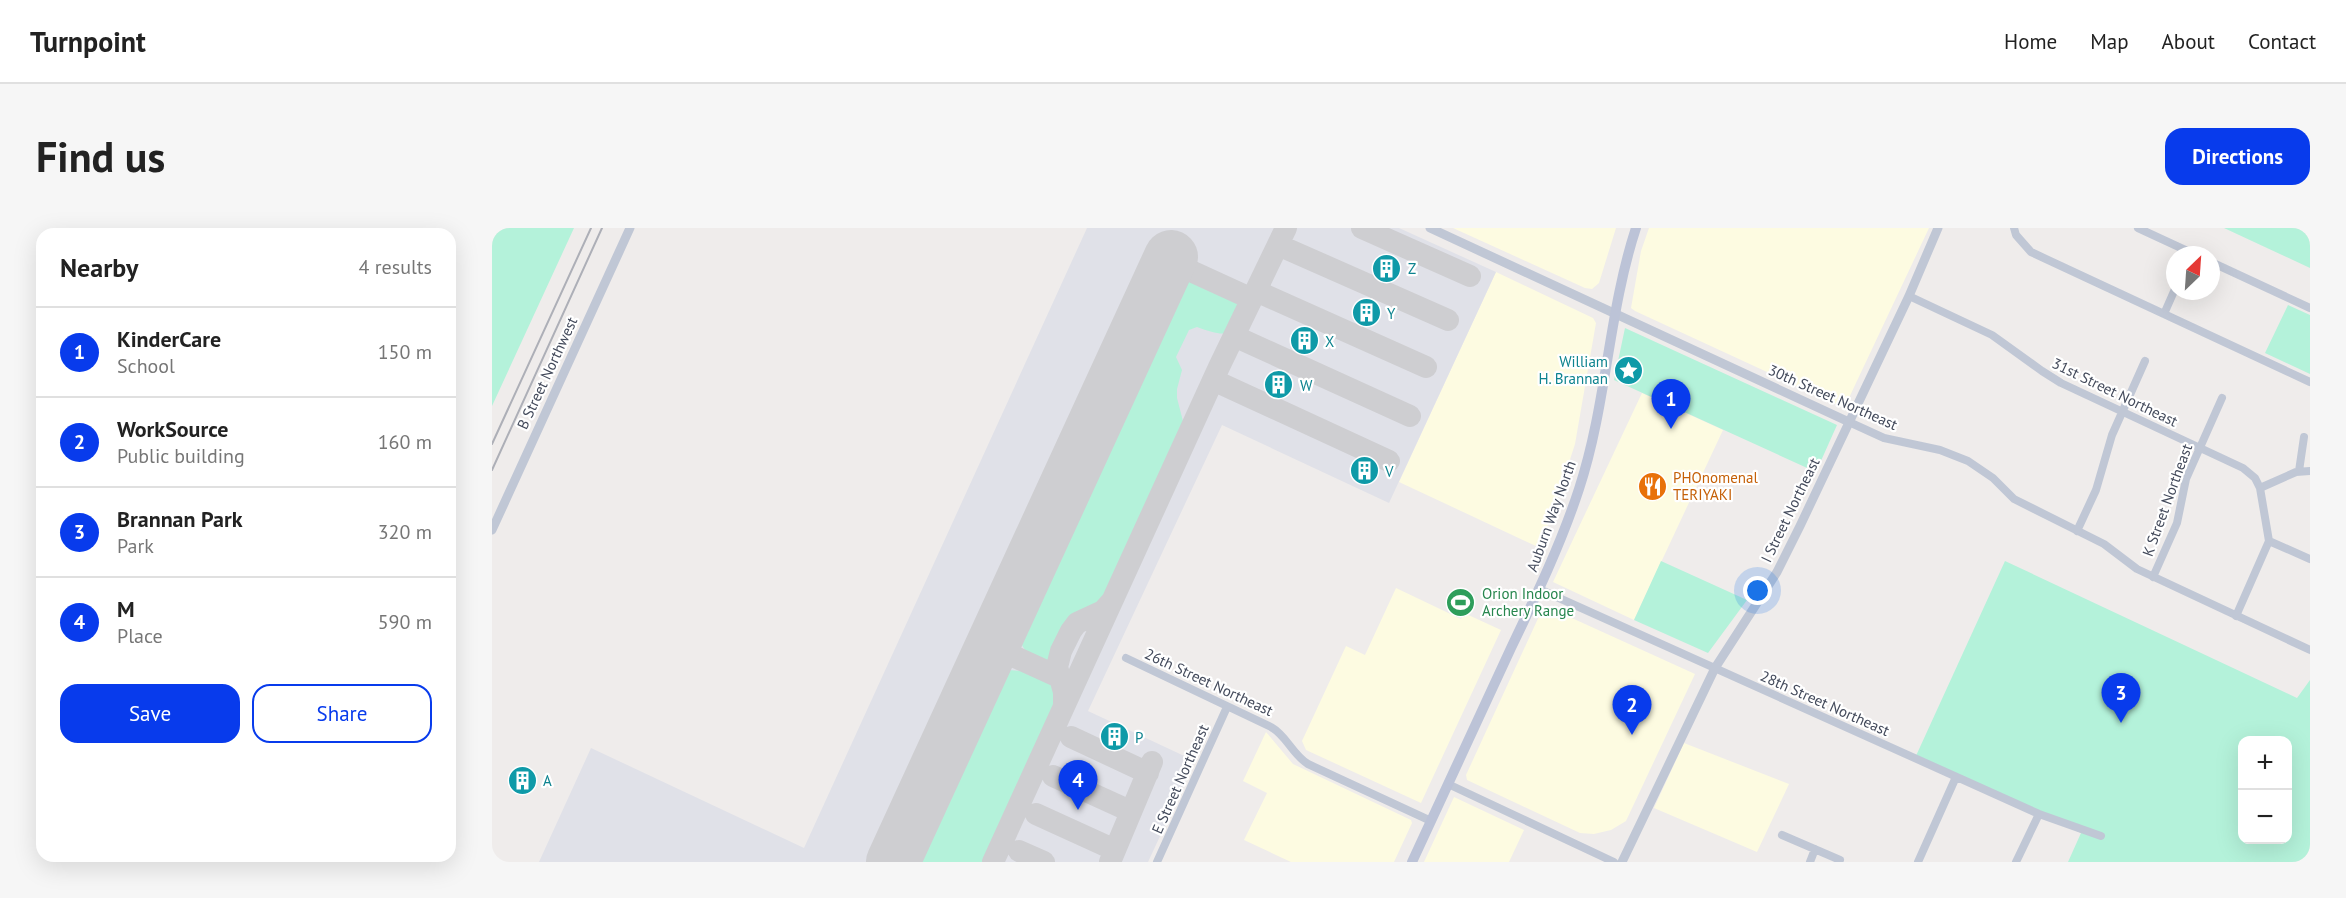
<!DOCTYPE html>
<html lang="en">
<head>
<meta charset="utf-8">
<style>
	:root { --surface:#fff; --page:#f6f6f6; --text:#222; --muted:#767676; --line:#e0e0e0; --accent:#083bec }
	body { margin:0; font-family:"PT Sans",sans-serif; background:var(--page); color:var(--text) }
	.controls { position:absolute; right:18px; bottom:18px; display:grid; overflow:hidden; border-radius:12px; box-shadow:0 6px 24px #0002 }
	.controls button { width:54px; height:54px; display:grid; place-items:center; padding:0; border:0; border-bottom:2px solid var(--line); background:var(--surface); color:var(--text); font:30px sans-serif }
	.compass { position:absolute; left:1674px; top:18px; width:54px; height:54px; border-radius:50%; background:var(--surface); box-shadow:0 6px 24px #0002; rotate:25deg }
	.you { position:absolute; left:1266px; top:363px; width:21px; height:21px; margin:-15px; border:4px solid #fff; border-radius:50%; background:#1a73e8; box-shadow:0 0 0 9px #1a73e833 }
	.badge { display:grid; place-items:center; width:39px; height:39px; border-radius:50%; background:var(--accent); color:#fff; font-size:20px; font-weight:700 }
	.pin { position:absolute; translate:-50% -50px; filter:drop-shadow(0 2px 3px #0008) }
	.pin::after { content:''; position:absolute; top:32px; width:21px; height:18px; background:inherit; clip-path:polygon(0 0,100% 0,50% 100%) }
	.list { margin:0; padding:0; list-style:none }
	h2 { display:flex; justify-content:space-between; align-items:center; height:78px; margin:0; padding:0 24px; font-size:26px }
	h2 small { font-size:20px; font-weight:400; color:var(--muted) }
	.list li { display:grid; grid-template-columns:39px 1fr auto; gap:18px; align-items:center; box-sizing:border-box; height:90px; padding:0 24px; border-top:2px solid var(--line) }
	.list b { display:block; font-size:22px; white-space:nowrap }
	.list p { margin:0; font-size:20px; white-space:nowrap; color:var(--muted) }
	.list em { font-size:20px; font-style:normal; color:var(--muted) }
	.actions { display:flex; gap:12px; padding:18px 24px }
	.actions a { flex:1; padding:14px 0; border:2px solid var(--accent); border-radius:18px; text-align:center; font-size:21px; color:var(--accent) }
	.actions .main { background:var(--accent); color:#fff }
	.map { position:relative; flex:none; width:1818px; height:634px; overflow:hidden; border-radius:18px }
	header { display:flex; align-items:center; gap:36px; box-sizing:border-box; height:84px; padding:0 30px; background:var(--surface); border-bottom:2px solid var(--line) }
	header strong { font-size:28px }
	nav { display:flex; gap:33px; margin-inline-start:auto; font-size:21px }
	.intro { display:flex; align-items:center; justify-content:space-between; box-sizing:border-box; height:144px; padding:0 36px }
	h1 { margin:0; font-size:42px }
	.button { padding:15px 27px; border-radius:18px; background:var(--accent); color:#fff; font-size:21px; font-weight:700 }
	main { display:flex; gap:36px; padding:0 36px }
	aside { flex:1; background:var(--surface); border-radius:18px; box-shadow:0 6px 24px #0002 }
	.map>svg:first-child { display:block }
	.commercial { fill:#fdfbe1 }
	.airport { fill:#e0e1e8 }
	.green { fill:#b4f2da; fill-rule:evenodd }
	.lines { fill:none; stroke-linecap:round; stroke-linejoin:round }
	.taxiway { stroke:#ceced1; stroke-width:22 }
	.runway { stroke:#ceced1; stroke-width:54 }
	.minor { stroke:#c0c7d5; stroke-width:8 }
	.tertiary { stroke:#c0c7d5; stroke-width:9 }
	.secondary { stroke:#bcc3d7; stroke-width:10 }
	.rail { stroke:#adafb7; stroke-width:2 }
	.labels { text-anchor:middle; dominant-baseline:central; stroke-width:4.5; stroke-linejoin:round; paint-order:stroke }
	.culture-label { font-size:15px; fill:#0d838f; stroke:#fff; text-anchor:start }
	.street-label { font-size:15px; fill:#434a5b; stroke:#fff }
	.food-label { font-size:15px; fill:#c56008; stroke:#fff; text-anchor:start }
	.leisure-label { font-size:15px; fill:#27864d; stroke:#fff; text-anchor:start }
</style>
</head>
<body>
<header>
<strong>Turnpoint</strong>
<nav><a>Home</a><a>Map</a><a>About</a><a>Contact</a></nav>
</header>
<div class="intro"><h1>Find us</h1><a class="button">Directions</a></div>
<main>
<aside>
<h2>Nearby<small>4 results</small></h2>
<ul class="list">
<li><span class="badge">1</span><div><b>KinderCare</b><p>School</p></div><em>150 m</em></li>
<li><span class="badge">2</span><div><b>WorkSource</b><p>Public building</p></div><em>160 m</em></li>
<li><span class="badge">3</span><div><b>Brannan Park</b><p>Park</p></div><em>320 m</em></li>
<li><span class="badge">4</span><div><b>M</b><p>Place</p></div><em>590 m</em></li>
</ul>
<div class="actions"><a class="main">Save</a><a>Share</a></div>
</aside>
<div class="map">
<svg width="1818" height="634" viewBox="0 0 1818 634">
	<rect width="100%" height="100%" fill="#efeceb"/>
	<!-- commercial -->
	<path class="commercial" d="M961 0H1124L1107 55 1100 61 1093 60Z
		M1157 0H1437L1356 172 1344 176 1143 83 1139 80 1149 23Z
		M1004 44 1101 90 1104 95 1083 216 1059 290 1046 319 907 254Z
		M1150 165 1231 202 1142 392 1061 354Z
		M904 360 969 391 972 385 1009 402 929 575 814 522 810 513 854 418 873 427Z
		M1055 381H1060L1203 446 1134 593 1119 602 1102 606 1088 605 975 552 974 547 1049 384Z
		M774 504 801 536 919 592 920 595 902 634H799L752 612 775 565 751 553Z
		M1192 515 1297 556 1265 624 1162 580Z
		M962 569 1032 602 1017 634H932Z"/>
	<!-- airport -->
	<path class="airport" d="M595 0H907L1004 44 897 275 730 197 596 483 703 533 656 634H47L99 520 312 620Z"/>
	<!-- green -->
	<path class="green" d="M0 0H82L0 178Z
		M1732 0H1818V40Z
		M689 45C711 49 735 61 752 76 744 110 735 110 705 99L697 102 684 129 690 142 685 161V170L693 201 616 370C607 383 590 381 580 392 570 403 567 421 559 434 540 434 525 419 527 400L641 145Z
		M1796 77 1818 87V146L1773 125Z
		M1133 100 1345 197 1324 244 1122 152Z
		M1169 333 1255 372 1216 425 1142 392Z
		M1513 333 1805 470 1818 452V634H1576L1589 605 1423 530ZM1750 512H1796V612H1750Z
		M513 442C534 442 562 448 567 471L493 634H418L501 455Z"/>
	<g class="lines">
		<!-- taxiway -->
		<path class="taxiway" d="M870 0 978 48
			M786 17 956 92
			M677 33 760 71
			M764 63 934 139
			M742 108 918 188
			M721 152 897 233
			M499 418 578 454
			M572 478V464L565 439 569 423 579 403 585 395 611 383 619 374
			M579 509 656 545
			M561 548 638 583
			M544 586 623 622
			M527 623 552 634
			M501 634 727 139 794 0
			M618 634 660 534"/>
		<!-- runway -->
		<path class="runway" d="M401 634 679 29"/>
		<!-- minor -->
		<path class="minor" d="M1522 0 1524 7 1539 24 1818 154
			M1646 0 1704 27
			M1719 34 1818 80
			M1417 68 1500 107 1550 143 1569 155 1751 240 1763 250 1768 260 1804 244 1818 243
			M1672 86 1683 61
			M1357 194 1392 210 1448 222 1476 233 1501 250 1522 271 1612 316 1645 341 1818 422
			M1807 243 1812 209
			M1585 303 1604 262 1620 207 1653 133
			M1777 313 1818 331
			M1661 349 1685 295 1694 251 1730 170
			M1047 361 1547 586 1609 608
			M1744 388 1777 313 1768 260
			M634 430 779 499C795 508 800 526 816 536L939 593
			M956 556 1122 634
			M1290 607 1348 632
			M665 634 735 479
			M1318 634 1323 621
			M1426 634 1464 549
			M1524 634 1547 586"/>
		<!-- tertiary -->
		<path class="tertiary" d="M938 0 1357 194
			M0 302 138 0
			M1130 634 1223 440 1285 344 1308 298 1417 68 1446 0"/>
		<!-- secondary -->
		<path class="secondary" d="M920 634C953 563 986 491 1019 420 1044 368 1069 316 1087 261 1115 176 1116 85 1144 0"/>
		<!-- rail -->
		<path class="rail" d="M0 216 99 0
			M0 242 110 0"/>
	</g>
	<!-- icons -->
	<defs>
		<symbol id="building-disc" viewBox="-11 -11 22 22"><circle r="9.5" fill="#0f9aa8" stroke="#fff"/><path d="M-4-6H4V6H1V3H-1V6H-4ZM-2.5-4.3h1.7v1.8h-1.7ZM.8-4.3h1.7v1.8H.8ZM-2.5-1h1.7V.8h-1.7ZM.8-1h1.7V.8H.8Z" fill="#fff"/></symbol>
		<symbol id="sight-disc" viewBox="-11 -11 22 22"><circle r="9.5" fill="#0f9aa8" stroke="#fff"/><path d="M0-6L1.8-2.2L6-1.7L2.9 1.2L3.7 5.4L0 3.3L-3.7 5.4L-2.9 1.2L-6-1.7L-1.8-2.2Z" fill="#fff"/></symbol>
		<symbol id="restaurant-disc" viewBox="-11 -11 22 22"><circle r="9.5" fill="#e8710a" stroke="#fff"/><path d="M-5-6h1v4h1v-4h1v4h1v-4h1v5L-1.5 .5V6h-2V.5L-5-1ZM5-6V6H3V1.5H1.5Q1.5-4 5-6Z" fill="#fff"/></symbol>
		<symbol id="stadium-disc" viewBox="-11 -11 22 22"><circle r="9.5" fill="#2e9e5b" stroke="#fff"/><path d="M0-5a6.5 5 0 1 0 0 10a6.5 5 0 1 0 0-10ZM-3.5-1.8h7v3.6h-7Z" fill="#fff"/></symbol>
	</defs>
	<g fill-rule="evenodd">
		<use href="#building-disc" x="878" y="24" width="33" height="33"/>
		<use href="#building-disc" x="858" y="68" width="33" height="33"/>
		<use href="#building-disc" x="796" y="96" width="33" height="33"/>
		<use href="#sight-disc" x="1120" y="126" width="33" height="33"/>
		<use href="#building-disc" x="770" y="140" width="33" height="33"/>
		<use href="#building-disc" x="856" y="226" width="33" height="33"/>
		<use href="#restaurant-disc" x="1144" y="242" width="33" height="33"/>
		<use href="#stadium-disc" x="952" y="358" width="33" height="33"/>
		<use href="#building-disc" x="606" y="492" width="33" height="33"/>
		<use href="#building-disc" x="14" y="536" width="33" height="33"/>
	</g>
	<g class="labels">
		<!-- culture labels -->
		<g class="culture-label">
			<text x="916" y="40">Z</text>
			<text x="895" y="85">Y</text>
			<text x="833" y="113">X</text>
			<text x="1116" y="133" text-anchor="end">William<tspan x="1116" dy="17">H. Brannan</tspan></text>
			<text x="808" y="157">W</text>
			<text x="893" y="243">V</text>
			<text x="643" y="509">P</text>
			<text x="51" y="552">A</text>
		</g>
		<!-- street labels -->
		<g class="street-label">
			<text transform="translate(55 145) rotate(-65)">B Street Northwest</text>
			<text transform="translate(1623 164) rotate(26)">31st Street Northeast</text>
			<text transform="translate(1341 169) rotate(24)">30th Street Northeast</text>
			<text transform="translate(1675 272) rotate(-70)">K Street Northeast</text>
			<text transform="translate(1298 282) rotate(-64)">I Street Northeast</text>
			<text transform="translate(1059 288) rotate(-70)">Auburn Way North</text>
			<text transform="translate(717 454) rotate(25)">26th Street Northeast</text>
			<text transform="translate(1333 475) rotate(24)">28th Street Northeast</text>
			<text transform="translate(688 551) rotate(-66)">E Street Northeast</text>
		</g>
		<!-- food labels -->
		<g class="food-label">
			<text x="1181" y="249">PHOnomenal<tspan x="1181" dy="17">TERIYAKI</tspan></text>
		</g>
		<!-- leisure labels -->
		<g class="leisure-label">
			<text x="990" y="365">Orion Indoor<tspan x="990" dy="17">Archery Range</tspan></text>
		</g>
	</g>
</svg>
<div class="controls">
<button>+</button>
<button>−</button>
</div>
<svg class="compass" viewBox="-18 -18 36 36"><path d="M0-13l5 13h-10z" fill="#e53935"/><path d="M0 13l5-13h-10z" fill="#767676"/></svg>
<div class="you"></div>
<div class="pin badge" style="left:1179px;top:201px">1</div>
<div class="pin badge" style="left:1140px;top:507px">2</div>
<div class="pin badge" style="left:1629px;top:495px">3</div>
<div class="pin badge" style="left:586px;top:582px">4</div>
</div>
</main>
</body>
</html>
